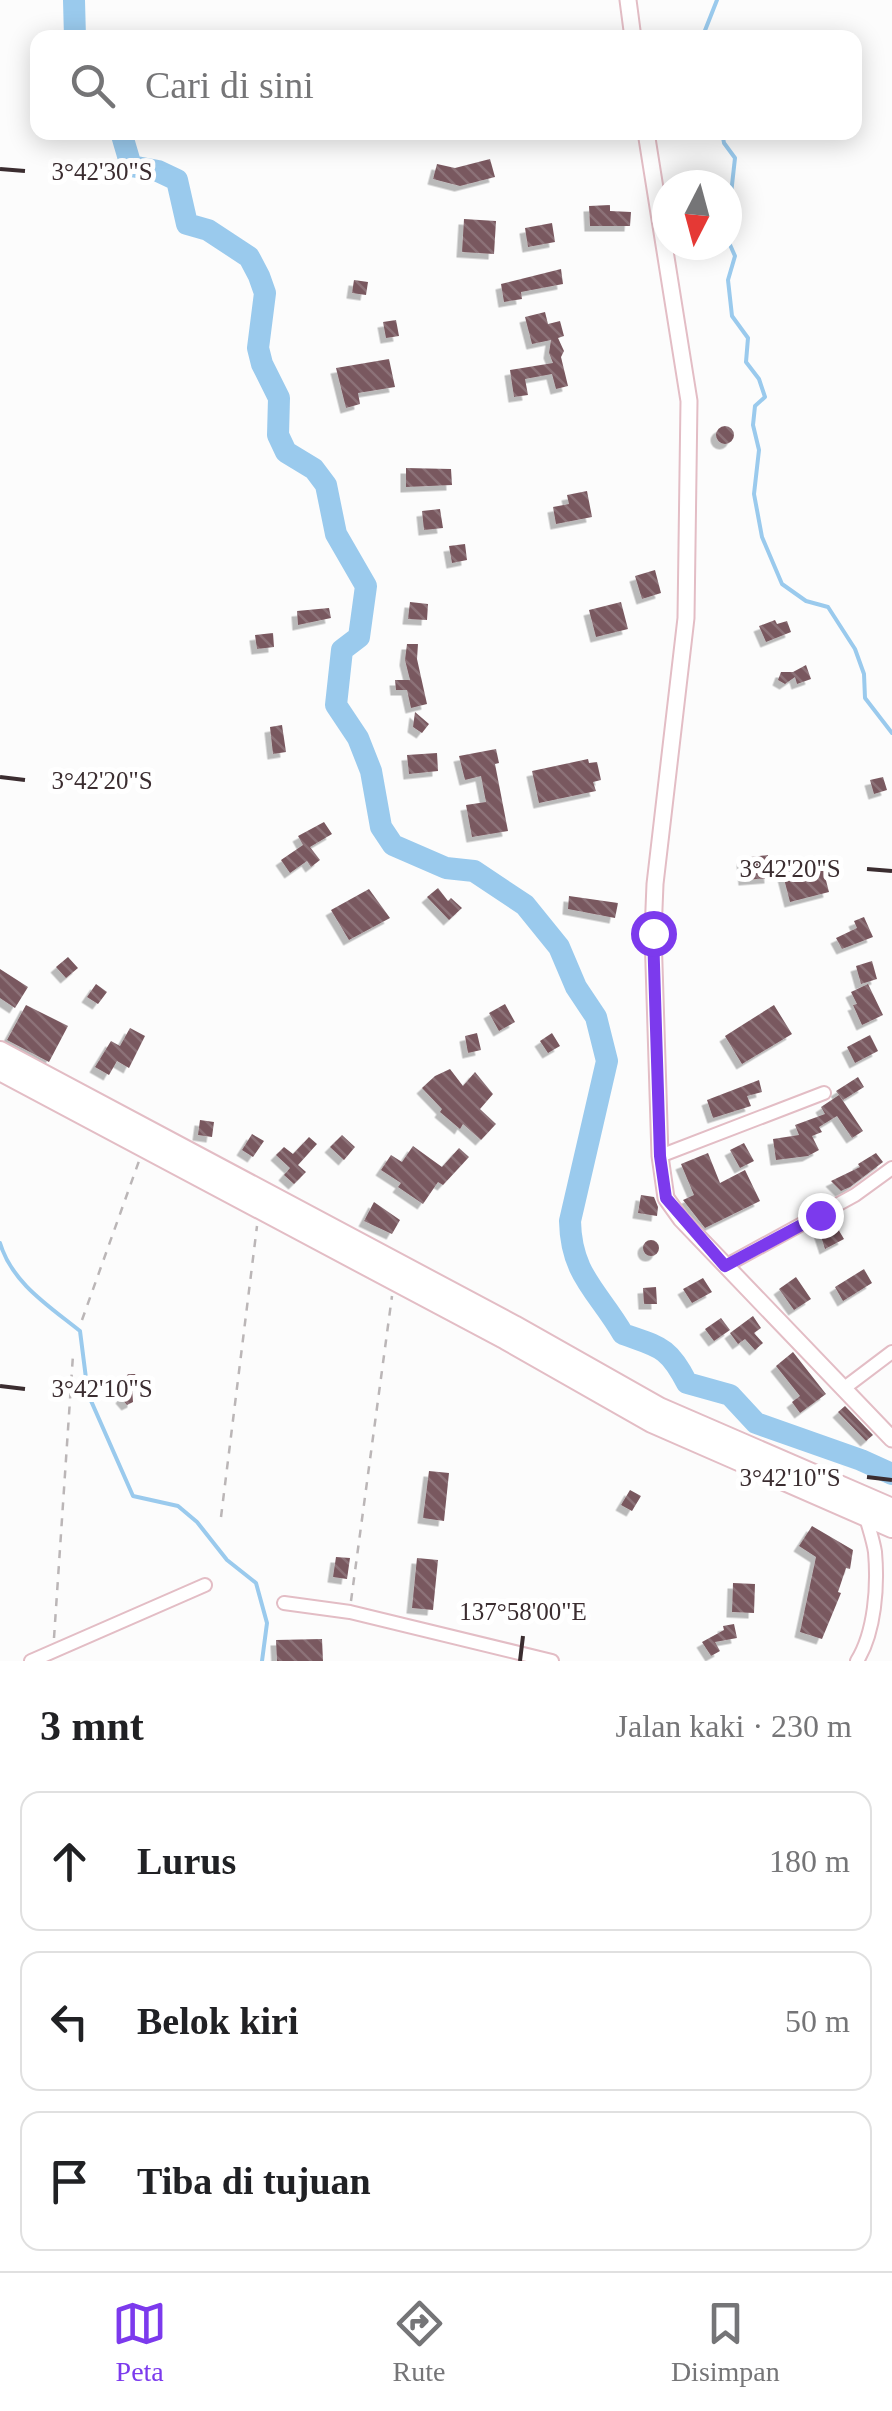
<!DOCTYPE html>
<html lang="id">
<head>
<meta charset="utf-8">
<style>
	:root { --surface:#fff; --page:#f2f2f2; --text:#202124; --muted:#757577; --line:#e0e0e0; --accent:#7c3aed }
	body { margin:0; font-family:"Times New Roman",serif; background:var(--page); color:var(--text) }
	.compass { position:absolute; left:652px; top:170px; width:90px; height:90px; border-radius:50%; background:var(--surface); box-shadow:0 5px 25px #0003; rotate:186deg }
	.stop { position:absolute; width:30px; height:30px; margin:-22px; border:8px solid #7c3aed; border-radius:50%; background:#fff }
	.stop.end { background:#7c3aed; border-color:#fff; box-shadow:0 2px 10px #0008 }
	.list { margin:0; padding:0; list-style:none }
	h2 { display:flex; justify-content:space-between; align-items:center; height:130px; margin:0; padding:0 40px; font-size:42px }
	h2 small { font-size:32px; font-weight:400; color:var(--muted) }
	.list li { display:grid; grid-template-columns:65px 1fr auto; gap:30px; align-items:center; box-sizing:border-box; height:140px; margin:0 20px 20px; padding:0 20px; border:2px solid var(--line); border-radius:20px }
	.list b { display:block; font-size:38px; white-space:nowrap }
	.list em { font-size:32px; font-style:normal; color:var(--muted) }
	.icon { flex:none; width:55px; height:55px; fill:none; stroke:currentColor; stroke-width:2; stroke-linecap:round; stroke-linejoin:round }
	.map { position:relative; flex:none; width:892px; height:1661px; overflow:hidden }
	.search { position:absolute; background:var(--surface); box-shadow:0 5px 25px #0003; left:30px; right:30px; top:30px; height:110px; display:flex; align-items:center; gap:25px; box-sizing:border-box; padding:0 35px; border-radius:20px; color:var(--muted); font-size:38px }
	.sheet { height:610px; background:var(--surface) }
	nav { display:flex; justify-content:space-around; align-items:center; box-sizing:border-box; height:140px; border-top:2px solid var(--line); background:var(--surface); font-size:28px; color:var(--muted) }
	nav a { display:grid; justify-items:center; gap:5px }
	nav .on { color:var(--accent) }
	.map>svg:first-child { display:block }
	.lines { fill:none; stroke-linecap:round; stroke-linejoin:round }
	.stream { stroke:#9acaed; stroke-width:4 }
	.river { stroke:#9acaed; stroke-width:22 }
	.building { fill:url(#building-back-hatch); filter:url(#shadow) }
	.minor-casing { stroke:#e3bdc5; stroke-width:16 }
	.tertiary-casing { stroke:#e3bdc5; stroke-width:19 }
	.trunk-casing { stroke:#e3bdc5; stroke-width:24 }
	.path { stroke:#bbb6b7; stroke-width:2.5; stroke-dasharray:8 8; stroke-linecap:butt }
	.minor { stroke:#fff; stroke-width:12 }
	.tertiary { stroke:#fff; stroke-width:15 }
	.trunk { stroke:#fff; stroke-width:20 }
	.route { stroke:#7c3aed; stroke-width:12 }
	.ticks { fill:none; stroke:#3b2d30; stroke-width:4 }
	.ticks-label { font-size:25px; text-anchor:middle; fill:#3b2d30; stroke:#fff; stroke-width:10; stroke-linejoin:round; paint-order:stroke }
</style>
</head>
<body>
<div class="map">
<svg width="892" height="1661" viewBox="0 0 892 1661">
	<defs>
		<pattern id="building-back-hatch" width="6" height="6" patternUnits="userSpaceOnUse" patternTransform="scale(2.5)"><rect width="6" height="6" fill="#79585f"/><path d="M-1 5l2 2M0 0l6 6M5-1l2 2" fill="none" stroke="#8c7278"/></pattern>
		<filter id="shadow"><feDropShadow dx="-5.5" dy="5.5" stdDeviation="0" flood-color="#0004"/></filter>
	</defs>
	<rect width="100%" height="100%" fill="#fcfcfc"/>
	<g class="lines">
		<!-- stream -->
		<path class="stream" d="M702 38 717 0
			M722 132 724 143 735 158 727 230
			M727 238 735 256 728 280 732 316 748 338 746 362 759 379 765 397 755 406 753 425 759 450 754 494 762 537 782 584 806 601 828 607 855 649 864 674 865 698 892 733
			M0 1243C12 1283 49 1306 80 1331L88 1394 133 1496 178 1506 197 1522 227 1560 256 1583 267 1623 262 1661"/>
		<!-- river -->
		<path class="river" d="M74 0 75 38
			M121 132 131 166 158 171 177 180 187 224 208 230 249 257 259 276 265 293 258 348 262 364 279 398 278 435 286 452 314 469 326 485 336 534 366 586 359 637 342 650 336 705 358 738 371 771 381 827 393 845 446 868 474 871 525 905 559 947 576 987 596 1017 607 1061 570 1221C571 1275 598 1291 623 1334 659 1347 668 1346 687 1383L730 1395 756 1423 861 1460 892 1474"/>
	</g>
	<!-- building -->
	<path class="building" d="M490 159 495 177 460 186 433 179 437 164 455 168Z
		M610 205V211L631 212 630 226H590L589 206Z
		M464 219 496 221 494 254 462 252Z
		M552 223 555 242 528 247 525 228Z
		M561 269 563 284 521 292 522 299 504 302 501 284Z
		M354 280 368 282 366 295 352 293Z
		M545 312 548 324 560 321 564 336 558 338 564 351 561 357 568 386 556 389 552 374 525 379 528 395 514 397 510 370 553 363 549 353 551 340 532 344 525 317Z
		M396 320 399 336 386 338 383 322Z
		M389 359 395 387 358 393 360 404 346 408 336 368Z
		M716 435a9 9 0 1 1 18 0a9 9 0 1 1-18 0Z
		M406 468 451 469 452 485 406 487Z
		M587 491 592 517 556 524 553 507 569 504 567 495Z
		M440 509 443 528 424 530 422 511Z
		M465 544 467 560 452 563 449 546Z
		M655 570 661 593 642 599 635 576Z
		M410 602 428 604 427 620 408 619Z
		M621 602 628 629 596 637 589 610Z
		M329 608 331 618 298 625 297 611Z
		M775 620 777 624 787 621 791 632 766 642 759 626Z
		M273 633 274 647 257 649 255 635Z
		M407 644H418L417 659 427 704 411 708 407 690H396L395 680H410L405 660Z
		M806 665 811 679 797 684 795 677 785 684 778 680 781 672H793Z
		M415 712 429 724 422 733 413 727Z
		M282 725 286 752 273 754 270 727Z
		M496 749 499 763 495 764 508 831 472 837 466 805 486 802 481 776 465 780 459 756Z
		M437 753 438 771 409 774 407 755Z
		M588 759 589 763 597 762 601 780 593 782 596 791 539 803 532 771Z
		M883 777 887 790 874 794 870 780Z
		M324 822 332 834 310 847 320 860 311 867 307 861 290 873 281 860 303 845 298 836Z
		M768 855 770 878 744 880 742 858Z
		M821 861 829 892 790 902 782 871Z
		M438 888 448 901 451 898 462 908 449 920 427 897Z
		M369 889 390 918 349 940 331 910Z
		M569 896 618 903 615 918 568 909Z
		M864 917 873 937 842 949 836 938 857 928 854 921Z
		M68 957 78 968 66 978 56 967Z
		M872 961 877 979 861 984 856 966Z
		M0 969 28 987 15 1008 0 998Z
		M96 984 107 992 98 1004 87 997Z
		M868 984 883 1015 862 1025 853 1005 857 1004 851 992Z
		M505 1004 515 1022 499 1031 489 1013Z
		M26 1005 68 1026 49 1062 7 1040Z
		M774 1005 792 1034 742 1064 725 1036Z
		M130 1028 145 1036 129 1068 117 1061 109 1075 95 1067 111 1041 120 1046Z
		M477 1033 481 1050 468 1053 465 1036Z
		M552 1033 560 1046 548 1053 540 1041Z
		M870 1035 878 1051 855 1063 847 1047Z
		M450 1069 463 1086 475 1072 493 1094 480 1109 496 1124 481 1140 463 1124 460 1129 440 1112 442 1109 422 1088 435 1076Z
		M858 1077 864 1087 843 1100 836 1091Z
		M759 1080 762 1092 747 1096 751 1106 713 1118 707 1100Z
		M839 1095 863 1131 852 1138 837 1116 819 1127 822 1132 812 1136 819 1150 808 1156 776 1160 773 1139 799 1135 795 1125 825 1114 821 1107Z
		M200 1120 214 1122 212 1137 198 1135Z
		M252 1134 264 1141 253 1157 242 1150Z
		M342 1135 355 1147 344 1160 330 1147Z
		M309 1137 317 1144 298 1165 306 1172 294 1184 284 1175 290 1168 276 1155 284 1147 293 1154Z
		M744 1143 754 1161 740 1168 730 1150Z
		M413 1146 442 1167 459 1148 469 1157 443 1185 438 1182 423 1204 398 1187 401 1183 381 1170 391 1155 402 1162Z
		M708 1153 720 1183 745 1170 760 1201 705 1228 683 1200 694 1195 681 1164Z
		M876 1153 883 1162 850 1187 841 1191 831 1181 860 1167 858 1164Z
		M641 1195 654 1197 658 1207 657 1216 638 1213Z
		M374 1202 400 1220 392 1234 364 1221Z
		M832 1219 844 1239 825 1249 818 1227Z
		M643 1248a8 8 0 1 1 16 0a8 8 0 1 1-16 0Z
		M864 1269 872 1283 843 1301 835 1287Z
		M796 1277 811 1299 794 1310 779 1289Z
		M703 1278 712 1292 692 1303 683 1289Z
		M656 1287 657 1304H644L643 1288Z
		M753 1316 761 1328 754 1333 763 1343 755 1350 745 1339 738 1344 730 1333Z
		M721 1318 730 1330 714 1341 705 1329Z
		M793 1352 826 1394 800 1413 792 1402 800 1396 776 1366Z
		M128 1374H135L138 1380 132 1387 133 1402 127 1405 121 1398 127 1390 125 1379Z
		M845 1406 873 1435 866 1441 838 1412Z
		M429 1471 449 1473 444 1521 423 1518Z
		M630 1490 641 1496 632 1511 621 1505Z
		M812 1526 853 1550 850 1569 846 1568 838 1592 841 1593 822 1639 800 1632 816 1557 799 1546Z
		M336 1557 350 1558 347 1579 333 1577Z
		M417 1558 438 1560 433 1610 412 1608Z
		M733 1583 755 1584 754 1613 732 1612Z
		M734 1624 737 1638 715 1642 720 1651 711 1656 702 1642 724 1630 723 1626Z
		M322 1639 323 1661H277L276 1640Z"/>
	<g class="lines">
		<defs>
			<path id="minor" d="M660 1156 824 1093
				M725 1266 855 1195 892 1168
				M843 1389 892 1352
				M284 1603 350 1612 552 1661
				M31 1661 205 1585
				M857 1661C875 1632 878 1586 875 1552 873 1539 868 1526 865 1513"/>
			<path id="tertiary" d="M628 0 633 38
				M646 132 689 401 686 618 655 884 653 933 660 1156 666 1198 681 1219 892 1439"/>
			<path id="trunk" d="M0 1052 514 1326 659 1408 892 1509
				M0 1070 506 1339 652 1422 892 1527"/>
		</defs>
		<!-- minor casing -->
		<use href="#minor" class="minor-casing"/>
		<!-- tertiary casing -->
		<use href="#tertiary" class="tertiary-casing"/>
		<!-- trunk casing -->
		<use href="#trunk" class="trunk-casing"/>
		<!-- path -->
		<path class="path" d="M82 1320 139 1161
			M221 1517 257 1226
			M351 1601 392 1296
			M54 1638 73 1355"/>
		<!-- minor -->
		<use href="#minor" class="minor"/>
		<!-- tertiary -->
		<use href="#tertiary" class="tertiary"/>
		<!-- trunk -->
		<use href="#trunk" class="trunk"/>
	</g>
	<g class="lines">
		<!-- route -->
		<path class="route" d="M653 933 660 1156 666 1198 725 1266 820 1215"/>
	</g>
	<!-- ticks -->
	<path class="ticks" d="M0 169 25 171M0 777 25 780M867 869 892 871M0 1386 25 1389M867 1477 892 1480M520 1661 523 1636"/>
	<g class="ticks-label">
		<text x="102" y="180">3°42'30"S</text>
		<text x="102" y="789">3°42'20"S</text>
		<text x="790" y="877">3°42'20"S</text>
		<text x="102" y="1397">3°42'10"S</text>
		<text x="790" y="1486">3°42'10"S</text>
		<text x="523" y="1620">137°58'00"E</text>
	</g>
</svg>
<svg class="compass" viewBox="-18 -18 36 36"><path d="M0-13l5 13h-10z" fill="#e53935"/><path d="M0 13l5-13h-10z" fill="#757577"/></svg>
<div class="stop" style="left:653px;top:933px"></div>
<div class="stop end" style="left:820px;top:1215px"></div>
<div class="search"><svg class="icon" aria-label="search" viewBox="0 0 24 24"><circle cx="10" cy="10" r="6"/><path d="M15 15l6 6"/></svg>Cari di sini</div>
</div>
<section class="sheet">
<h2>3 mnt<small>Jalan kaki · 230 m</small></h2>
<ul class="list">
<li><svg class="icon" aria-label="ahead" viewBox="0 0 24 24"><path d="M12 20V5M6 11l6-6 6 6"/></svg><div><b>Lurus</b></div><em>180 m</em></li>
<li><svg class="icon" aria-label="left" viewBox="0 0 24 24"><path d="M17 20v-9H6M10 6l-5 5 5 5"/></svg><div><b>Belok kiri</b></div><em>50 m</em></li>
<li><svg class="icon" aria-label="arrive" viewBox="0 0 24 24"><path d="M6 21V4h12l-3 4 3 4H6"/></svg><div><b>Tiba di tujuan</b></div></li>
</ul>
</section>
<nav>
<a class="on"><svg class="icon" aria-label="map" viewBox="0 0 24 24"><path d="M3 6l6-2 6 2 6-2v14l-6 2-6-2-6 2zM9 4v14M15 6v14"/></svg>Peta</a>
<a><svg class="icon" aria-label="directions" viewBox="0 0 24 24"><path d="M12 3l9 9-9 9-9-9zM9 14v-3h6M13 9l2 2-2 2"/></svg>Rute</a>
<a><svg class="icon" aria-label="saved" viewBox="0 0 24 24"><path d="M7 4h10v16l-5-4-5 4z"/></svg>Disimpan</a>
</nav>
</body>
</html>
